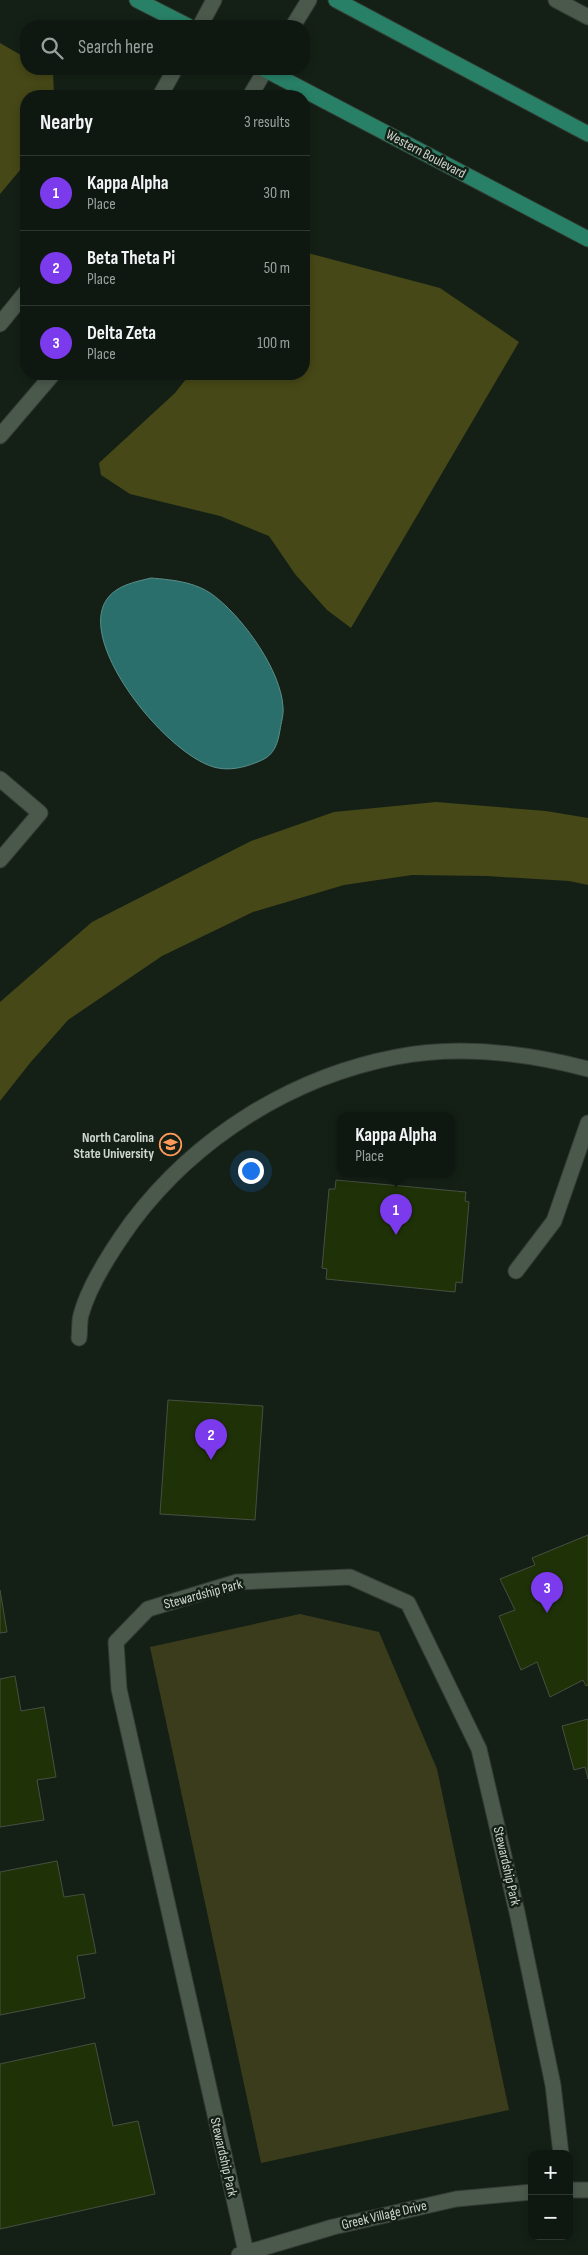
<!DOCTYPE html>
<html lang="en">
<head>
<meta charset="utf-8">
<style>
	:root { --surface:#0f1810; --page:#182119; --text:#f1f3f6; --muted:#9ba09f; --line:#2f3730; --accent:#7c3aed }
	body { margin:0; font-family:"Sofia Sans Condensed",sans-serif; background:var(--page); color:var(--text) }
	.controls { position:absolute; right:15px; bottom:15px; display:grid; overflow:hidden; border-radius:10px; box-shadow:0 2px 8px #0003 }
	.controls button { width:45px; height:45px; display:grid; place-items:center; padding:0; border:0; border-bottom:1px solid var(--line); background:var(--surface); color:var(--text); font:25px sans-serif }
	.you { position:absolute; left:250px; top:1170px; width:18px; height:18px; margin:-12px; border:4px solid #fff; border-radius:50%; background:#1a73e8; box-shadow:0 0 0 8px #1a73e833 }
	.badge { display:grid; place-items:center; width:32px; height:32px; border-radius:50%; background:var(--accent); color:#fff; font-size:16px; font-weight:700 }
	.pin { position:absolute; translate:-50% -41px; filter:drop-shadow(0 1px 2px #0008) }
	.pin::after { content:''; position:absolute; top:26px; width:18px; height:15px; background:inherit; clip-path:polygon(0 0,100% 0,50% 100%) }
	.popup { position:absolute; left:337px; top:1112px; width:118px; height:65px; box-sizing:border-box; display:grid; place-content:center; border-radius:10px; background:var(--surface); filter:drop-shadow(0 1px 4px #0005); font-size:16px; white-space:nowrap; color:var(--muted) }
	.popup b { font-size:19px; color:var(--text) }
	.popup::after { content:''; position:absolute; left:50%; top:100%; margin-left:-10px; border:10px solid transparent; border-top-color:var(--surface) }
	.list { margin:0; padding:0; list-style:none }
	h2 { display:flex; justify-content:space-between; align-items:center; height:65px; margin:0; padding:0 20px; font-size:21px }
	h2 small { font-size:16px; font-weight:400; color:var(--muted) }
	.list li { display:grid; grid-template-columns:32px 1fr auto; gap:15px; align-items:center; box-sizing:border-box; height:75px; padding:0 20px; border-top:1px solid var(--line) }
	.list b { display:block; font-size:19px; white-space:nowrap }
	.list p { margin:0; font-size:16px; white-space:nowrap; color:var(--muted) }
	.list em { font-size:16px; font-style:normal; color:var(--muted) }
	.icon { flex:none; width:28px; height:28px; fill:none; stroke:currentColor; stroke-width:2; stroke-linecap:round; stroke-linejoin:round }
	.map { position:relative; flex:none; width:588px; height:2255px; overflow:hidden }
	.search { position:absolute; background:var(--surface); box-shadow:0 2px 8px #0003; left:20px; top:20px; width:290px; height:55px; display:flex; align-items:center; gap:12px; box-sizing:border-box; padding:0 18px; border-radius:20px; color:var(--muted); font-size:19px }
	.panel { position:absolute; background:var(--surface); box-shadow:0 2px 8px #0003; left:20px; top:90px; width:290px; height:290px; border-radius:20px }
	.map>svg:first-child { display:block }
	.green { fill:#3b3c1c }
	.forest { fill:#464817 }
	.water { fill:#2a6f6b; stroke:#5b8e89 }
	.building { fill:#1f3207; stroke:#474f40 }
	.lines { fill:none; stroke-linecap:round; stroke-linejoin:round }
	.service-casing { stroke:#333b34; stroke-width:17 }
	.minor-casing { stroke:#333b34; stroke-width:17 }
	.tertiary-casing { stroke:#333b34; stroke-width:17 }
	.primary-casing { stroke:#333b34; stroke-width:17 }
	.service { stroke:#4b594d; stroke-width:15 }
	.minor { stroke:#4b594d; stroke-width:15 }
	.tertiary { stroke:#4b594d; stroke-width:15 }
	.primary { stroke:#288167; stroke-width:15 }
	.labels { text-anchor:middle; dominant-baseline:central; stroke-width:5; stroke-linejoin:round; paint-order:stroke }
	.street-label { font-size:14px; fill:#ced6cf; stroke:#142016 }
	.poi-label { font-size:14px; font-weight:bold; fill:#ced6cf; stroke:#142016; text-anchor:end }
</style>
</head>
<body>
<div class="map">
<svg width="588" height="2255" viewBox="0 0 588 2255">
	<rect width="100%" height="100%" fill="#142016"/>
	<!-- green -->
	<path class="green" d="M300 1614 379 1632 437 1769 509 2110 261 2163 150 1647Z"/>
	<!-- forest -->
	<path class="forest" d="M0 43 26 58V69H46L53 72 54 96H26V163L0 194Z
		M304 252 440 288 519 342 351 628 327 610 295 574 269 536 220 516 130 494 101 475 99 463 175 393 190 374H304Z
		M436 802 546 811 588 818V885L569 881 487 876 412 875 344 885 253 912 162 956 68 1020 30 1063 0 1101V1002L92 922 251 841 334 812Z"/>
	<!-- water -->
	<path class="water" d="M151 578C174 580 199 582 218 599 245 621 281 671 283 707 284 714 281 723 280 730 278 743 274 755 262 760 249 766 233 771 218 768 171 760 75 644 107 599 117 585 135 582 151 578Z"/>
	<!-- building -->
	<path class="building" d="M336 1180 466 1192 465 1201 469 1202 462 1283 456 1282 455 1292 326 1279 327 1269 322 1268 329 1189H335Z
		M168 1400 263 1406 255 1520 160 1514Z
		M588 1535V1685L586 1686 583 1680 550 1697 537 1662 521 1670 499 1616 515 1610 500 1579 535 1565 532 1558Z
		M0 1590 7 1632 0 1633Z
		M15 1676 21 1711 44 1707 56 1777 37 1780 44 1820 0 1827V1679Z
		M588 1719V1779L585 1767 574 1770 562 1726Z
		M57 1861 64 1897 84 1894 96 1953 77 1956 85 1998 0 2015V1872Z
		M95 2043 113 2126 138 2121 155 2194 0 2229V2064Z"/>
	<g class="lines">
		<defs>
			<path id="service" d="M0 779 40 813 0 860
				M516 1271 554 1221 588 1123"/>
			<path id="minor" d="M556 0 588 17
				M79 1338C80 1331 79 1322 81 1315 89 1285 114 1247 132 1222 196 1137 292 1077 396 1057 458 1045 527 1053 588 1069
				M569 2190H588
				M246 2252 119 1689 116 1642 148 1609 237 1582 350 1577 408 1603 479 1749 517 1912 553 2085 561 2154
				M239 2255 333 2227 456 2199 532 2192"/>
			<path id="tertiary" d="M200 26 214 0
				M293 26 309 0
				M160 96 175 69
				M250 96 266 69
				M0 324 26 292
				M0 436 53 374"/>
			<path id="primary" d="M137 0 188 26
				M336 0 588 134
				M264 69 588 239"/>
		</defs>
		<!-- service casing -->
		<use href="#service" class="service-casing"/>
		<!-- minor casing -->
		<use href="#minor" class="minor-casing"/>
		<!-- tertiary casing -->
		<use href="#tertiary" class="tertiary-casing"/>
		<!-- primary casing -->
		<use href="#primary" class="primary-casing"/>
		<!-- service -->
		<use href="#service" class="service"/>
		<!-- minor -->
		<use href="#minor" class="minor"/>
		<!-- tertiary -->
		<use href="#tertiary" class="tertiary"/>
		<!-- primary -->
		<use href="#primary" class="primary"/>
	</g>
	<!-- icons -->
	<defs>
		<symbol id="university-ring" viewBox="-11 -11 22 22"><circle r="9.5" fill="#142016" stroke="#ff9b5a" stroke-width="1.5"/><path d="M0-5L7-2L0 1L-7-2ZM-4 1L0 2.5L4 1V4Q0 6-4 4Z" fill="#ff9b5a"/></symbol>
	</defs>
	<g fill-rule="evenodd">
		<use href="#university-ring" x="158" y="1132" width="25" height="25"/>
	</g>
	<g class="labels">
		<!-- street labels -->
		<g class="street-label">
			<text transform="translate(426 154) rotate(28)">Western Boulevard</text>
			<text transform="translate(203 1594) rotate(-15)">Stewardship Park</text>
			<text transform="translate(507 1866) rotate(77)">Stewardship Park</text>
			<text transform="translate(224 2157) rotate(77)">Stewardship Park</text>
			<text transform="translate(384 2215) rotate(-13)">Greek Village Drive</text>
		</g>
		<!-- poi labels -->
		<g class="poi-label">
			<text x="154" y="1137">North Carolina<tspan x="154" dy="16">State University</tspan></text>
		</g>
	</g>
</svg>
<div class="controls">
<button>+</button>
<button>−</button>
</div>
<div class="you"></div>
<div class="pin badge" style="left:396px;top:1235px">1</div>
<div class="popup"><b>Kappa Alpha</b>Place</div>
<div class="pin badge" style="left:211px;top:1460px">2</div>
<div class="pin badge" style="left:547px;top:1613px">3</div>
<div class="search"><svg class="icon" aria-label="search" viewBox="0 0 24 24"><circle cx="10" cy="10" r="6"/><path d="M15 15l6 6"/></svg>Search here</div>
<section class="panel">
<h2>Nearby<small>3 results</small></h2>
<ul class="list">
<li><span class="badge">1</span><div><b>Kappa Alpha</b><p>Place</p></div><em>30 m</em></li>
<li><span class="badge">2</span><div><b>Beta Theta Pi</b><p>Place</p></div><em>50 m</em></li>
<li><span class="badge">3</span><div><b>Delta Zeta</b><p>Place</p></div><em>100 m</em></li>
</ul>
</section>
</div>
</body>
</html>
